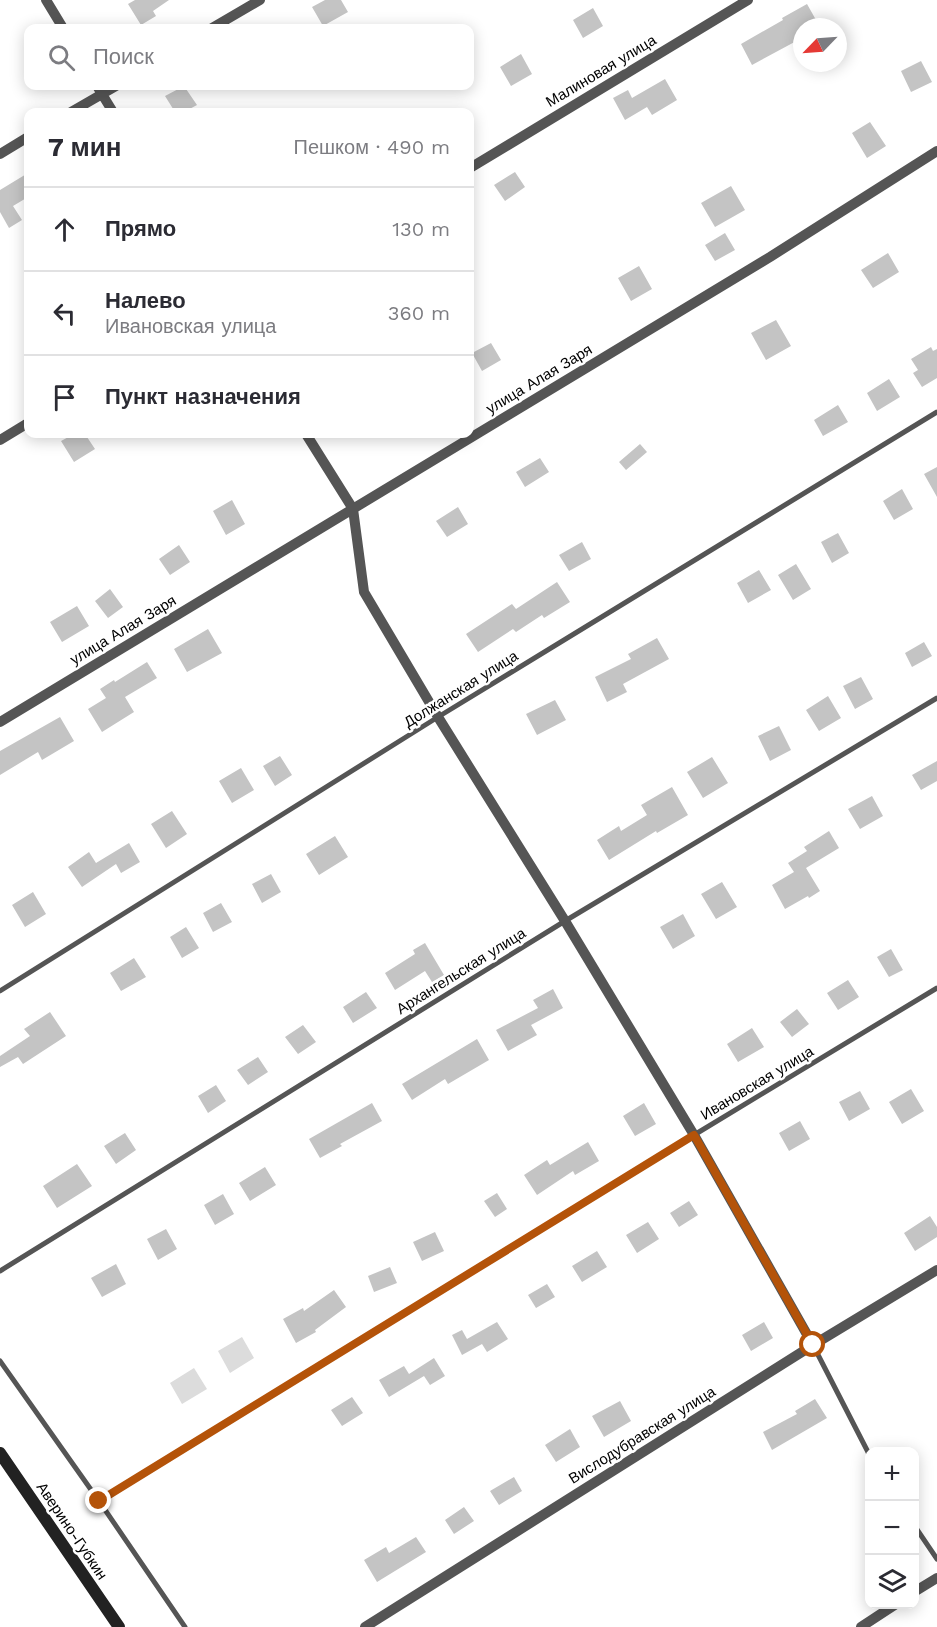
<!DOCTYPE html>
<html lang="ru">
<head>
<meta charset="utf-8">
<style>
	:root { --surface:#fff; --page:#f7f7f7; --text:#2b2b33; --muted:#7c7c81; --line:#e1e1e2 }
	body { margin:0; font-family:"Work Sans",sans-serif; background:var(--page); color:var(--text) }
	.controls { position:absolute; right:18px; bottom:18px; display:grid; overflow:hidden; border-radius:12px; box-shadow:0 3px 15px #0003 }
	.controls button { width:54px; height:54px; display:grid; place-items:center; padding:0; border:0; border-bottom:2px solid var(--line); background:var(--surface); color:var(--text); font:30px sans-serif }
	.compass { position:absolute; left:793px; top:18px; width:54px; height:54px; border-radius:50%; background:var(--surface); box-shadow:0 3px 15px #0003; rotate:245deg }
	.stop { position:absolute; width:18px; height:18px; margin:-14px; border:4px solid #b45309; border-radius:50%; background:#fff }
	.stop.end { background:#b45309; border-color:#fff; box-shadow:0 2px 6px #0008 }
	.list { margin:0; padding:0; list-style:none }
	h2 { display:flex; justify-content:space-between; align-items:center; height:78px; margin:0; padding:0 24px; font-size:26px }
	h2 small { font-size:20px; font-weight:400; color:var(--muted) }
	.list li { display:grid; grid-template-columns:39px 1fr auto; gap:18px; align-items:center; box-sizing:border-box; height:84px; padding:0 24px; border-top:2px solid var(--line) }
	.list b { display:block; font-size:22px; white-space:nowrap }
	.list p { margin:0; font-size:20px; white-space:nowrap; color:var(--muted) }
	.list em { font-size:20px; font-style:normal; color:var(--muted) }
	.icon { flex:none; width:33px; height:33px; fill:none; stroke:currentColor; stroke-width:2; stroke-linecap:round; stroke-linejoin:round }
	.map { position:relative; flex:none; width:937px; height:1627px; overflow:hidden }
	.search { position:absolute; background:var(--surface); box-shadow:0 3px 15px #0003; left:24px; top:24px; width:450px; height:66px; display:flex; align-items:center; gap:15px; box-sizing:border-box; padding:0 21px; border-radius:12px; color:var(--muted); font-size:22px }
	.panel { position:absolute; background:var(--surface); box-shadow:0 3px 15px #0003; left:24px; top:108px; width:450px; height:330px; border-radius:12px }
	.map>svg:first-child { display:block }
	.green { fill:#dcdcdc }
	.building { fill:#c4c4c4 }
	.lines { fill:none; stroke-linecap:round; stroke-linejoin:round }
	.service { stroke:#555; stroke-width:5 }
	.minor { stroke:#555; stroke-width:10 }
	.secondary { stroke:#222; stroke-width:12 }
	.route { stroke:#b45309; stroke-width:8 }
	.labels { text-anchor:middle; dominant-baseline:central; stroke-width:5; stroke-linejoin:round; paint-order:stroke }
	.street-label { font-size:15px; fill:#000; stroke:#fff }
</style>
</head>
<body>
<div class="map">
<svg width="937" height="1627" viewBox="0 0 937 1627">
	<rect width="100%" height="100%" fill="#fff"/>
	<!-- green -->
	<path class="green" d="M242 1337 254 1358 230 1373 218 1351Z
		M194 1368 207 1389 182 1404 170 1383Z"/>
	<!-- building -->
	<path class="building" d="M135 0H169L153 11 156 16 141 25 128 4Z
		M325 0H341L348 12 323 26 312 7Z
		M807 4 820 27H802V38L752 65 741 44 783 20 782 18Z
		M593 8 603 26 583 38 573 20Z
		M521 54 532 74 511 86 500 67Z
		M921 61 932 82 911 92 901 71Z
		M665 79 677 100 652 115 647 107 625 120 613 98 628 90 632 98Z
		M184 86 197 105 184 112H175L165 96Z
		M870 122 886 146 867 158 852 133Z
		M515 172 525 187 505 201 494 185Z
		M28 173V197L13 206 22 220 9 228 0 212V190Z
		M731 186 745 210 715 227 701 203Z
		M725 233 735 250 715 261 705 245Z
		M888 253 899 272 873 288 861 270Z
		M639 266 652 289 631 301 618 278Z
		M776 320 791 346 766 360 751 333Z
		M491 343 501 360 482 371 472 353Z
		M931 347 933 351 937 349V378L922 387 913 373 918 370 911 359Z
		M889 379 900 397 877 411 867 393Z
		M838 405 848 422 823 436 814 420Z
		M74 434H85L95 449 74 462 61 441Z
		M640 444 647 452 626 470 619 462Z
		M540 458 549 472 525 487 516 472Z
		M937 467V497L924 474Z
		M902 489 913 509 894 520 883 501Z
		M232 500 245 524 226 535 213 511Z
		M458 507 468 524 447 537 436 521Z
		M838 533 849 553 832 563 821 542Z
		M582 542 591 559 569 571 559 555Z
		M179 545 190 562 170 575 159 559Z
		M796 564 811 589 793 600 778 575Z
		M759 570 771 590 748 603 737 583Z
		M557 582 570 602 544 618 542 615 516 632 513 629 478 652 466 634 512 604 516 609Z
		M110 589 123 607 108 618 95 601Z
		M77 606 89 626 62 642 50 622Z
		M208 629 222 653 187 672 174 649Z
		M657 638 669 659 623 684 627 692 607 702 595 677 631 659 628 654Z
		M924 642 932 656 912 667 905 653Z
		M147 662 157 678 125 697 134 712 102 732 88 709 106 698 100 689 114 680 115 682Z
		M861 677 873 699 855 709 843 686Z
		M828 696 841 718 819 731 806 710Z
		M555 700 566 720 537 735 526 714Z
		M60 717 74 741 42 760 38 752 0 775V751Z
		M779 726 791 750 770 761 758 736Z
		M280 756 292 775 275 786 263 766Z
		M712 757 728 783 703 798 687 772Z
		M937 761V781L921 790 912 775Z
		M241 768 254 790 232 803 219 781Z
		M672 787 688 815 657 833 656 831 609 860 597 840 619 826 621 831 647 815 641 805Z
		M872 796 883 816 860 829 848 809Z
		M172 811 187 834 166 848 151 824Z
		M829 831 839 848 806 868 820 891 809 898 808 896 785 909 772 885 794 872 788 863 807 851 804 847Z
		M335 836 348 857 319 875 306 854Z
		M129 843 140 862 121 873 116 864 82 887 68 867 89 852 96 863Z
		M271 874 281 892 262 903 252 884Z
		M722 882 737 907 716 919 701 894Z
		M33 892 46 914 25 927 12 905Z
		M221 903 232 922 213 932 203 913Z
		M683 914 695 936 673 949 660 927Z
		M186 927 199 948 182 958 170 937Z
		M425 943 444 975 432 982 425 971 395 990 385 973 415 954 413 950Z
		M891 949 903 970 889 977 877 957Z
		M134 958 146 977 121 991 110 973Z
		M848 980 859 997 838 1010 827 993Z
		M553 989 563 1008 531 1025 537 1035 508 1051 496 1030 538 1008 533 1000Z
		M366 992 377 1008 353 1023 343 1007Z
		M797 1009 809 1024 792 1037 780 1022Z
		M50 1012 66 1036 23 1064 18 1057 0 1067V1056L30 1036 24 1029Z
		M303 1025 316 1042 298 1054 285 1037Z
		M752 1028 764 1047 738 1062 727 1044Z
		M477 1039 489 1060 448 1084 445 1079 412 1100 402 1084Z
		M258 1057 268 1072 248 1085 237 1070Z
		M216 1085 226 1101 208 1113 198 1096Z
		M911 1089 924 1111 902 1124 889 1102Z
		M860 1091 870 1109 849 1121 839 1102Z
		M372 1103 382 1121 340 1144 342 1146 320 1158 309 1139Z
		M644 1103 656 1124 635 1136 623 1116Z
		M800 1121 810 1139 789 1151 779 1133Z
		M125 1133 136 1150 116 1164 104 1146Z
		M588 1142 599 1161 575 1175 573 1171 537 1195 524 1175 547 1160 550 1165Z
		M77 1164 92 1186 57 1208 43 1186Z
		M265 1167 276 1185 250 1201 239 1183Z
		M497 1193 507 1209 495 1217 484 1201Z
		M223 1194 234 1214 215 1225 204 1205Z
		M689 1201 698 1215 679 1227 670 1213Z
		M930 1216 937 1227V1237L915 1251 904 1233Z
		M648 1222 659 1239 637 1253 626 1235Z
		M166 1229 177 1249 158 1260 147 1239Z
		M435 1232 444 1251 422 1261 413 1242Z
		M597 1251 607 1267 582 1282 572 1266Z
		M116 1264 126 1284 102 1297 91 1278Z
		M390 1267 397 1283 374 1292 368 1276Z
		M547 1284 555 1297 536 1308 528 1295Z
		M334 1290 346 1307 315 1330 316 1332 296 1343 283 1319 303 1308 304 1311Z
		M497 1322 508 1339 487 1352 482 1344 462 1355 452 1335 462 1330 467 1339Z
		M764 1322 773 1338 751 1351 742 1335Z
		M434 1358 445 1376 430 1385 424 1376 389 1397 379 1380 404 1366 409 1374Z
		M352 1397 363 1413 342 1426 331 1410Z
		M815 1399 827 1418 772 1450 763 1432 797 1414 795 1411Z
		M620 1401 631 1421 604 1437 592 1416Z
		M570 1429 580 1447 556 1462 545 1445Z
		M514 1477 522 1491 499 1505 490 1491Z
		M464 1507 474 1521 454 1534 445 1520Z
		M416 1537 426 1552 377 1582 364 1560 386 1547 389 1553Z"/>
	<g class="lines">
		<!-- service -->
		<path class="service" d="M0 991 438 717 937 412
			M0 1271 565 921 937 698
			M813 1345 870 1456
			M0 1361 99 1501 185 1627
			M99 1501 694 1135 937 988
			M914 1525 937 1559"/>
		<!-- minor -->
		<path class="minor" d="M46 0 63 28
			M212 28 260 0
			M97 86 113 112
			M71 112 116 86
			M0 154 28 137
			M470 168 748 0
			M306 434 353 509 364 592 438 717 565 921 694 1135 813 1345
			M0 440 28 423
			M0 722 770 257 937 151
			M914 1592 937 1578
			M365 1627 813 1345 937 1270
			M861 1627 896 1604"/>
		<!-- secondary -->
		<path class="secondary" d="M0 1453 119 1627"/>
	</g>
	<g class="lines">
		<!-- route -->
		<path class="route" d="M99 1501 694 1135 813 1345"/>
	</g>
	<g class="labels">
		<!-- street labels -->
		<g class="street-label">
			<text transform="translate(601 71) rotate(-31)">Малиновая улица</text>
			<text transform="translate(539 379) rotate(-31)">улица Алая Заря</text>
			<text transform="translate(123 630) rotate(-31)">улица Алая Заря</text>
			<text transform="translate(461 689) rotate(-32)">Должанская улица</text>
			<text transform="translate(461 971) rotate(-32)">Архангельская улица</text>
			<text transform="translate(757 1083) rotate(-31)">Ивановская улица</text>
			<text transform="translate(642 1435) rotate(-32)">Вислодубравская улица</text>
			<text transform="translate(72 1531) rotate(56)">Аверино-Губкин</text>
		</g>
	</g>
</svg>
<div class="controls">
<button>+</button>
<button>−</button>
<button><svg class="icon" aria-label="layers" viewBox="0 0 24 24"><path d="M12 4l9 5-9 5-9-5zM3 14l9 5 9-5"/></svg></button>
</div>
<svg class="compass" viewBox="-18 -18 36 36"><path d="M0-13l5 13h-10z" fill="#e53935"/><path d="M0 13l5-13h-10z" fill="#7c7c81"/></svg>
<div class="stop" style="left:813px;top:1345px"></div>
<div class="stop end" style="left:99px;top:1501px"></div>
<div class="search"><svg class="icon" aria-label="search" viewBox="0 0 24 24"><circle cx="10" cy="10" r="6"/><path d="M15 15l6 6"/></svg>Поиск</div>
<section class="panel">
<h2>7 мин<small>Пешком · 490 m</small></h2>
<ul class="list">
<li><svg class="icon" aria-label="ahead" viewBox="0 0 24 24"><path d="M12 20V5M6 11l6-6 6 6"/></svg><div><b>Прямо</b></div><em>130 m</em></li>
<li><svg class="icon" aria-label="left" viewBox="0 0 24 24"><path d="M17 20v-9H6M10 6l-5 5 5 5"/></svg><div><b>Налево</b><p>Ивановская улица</p></div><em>360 m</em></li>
<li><svg class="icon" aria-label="arrive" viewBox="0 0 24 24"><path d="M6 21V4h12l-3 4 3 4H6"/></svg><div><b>Пункт назначения</b></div></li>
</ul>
</section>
</div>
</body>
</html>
